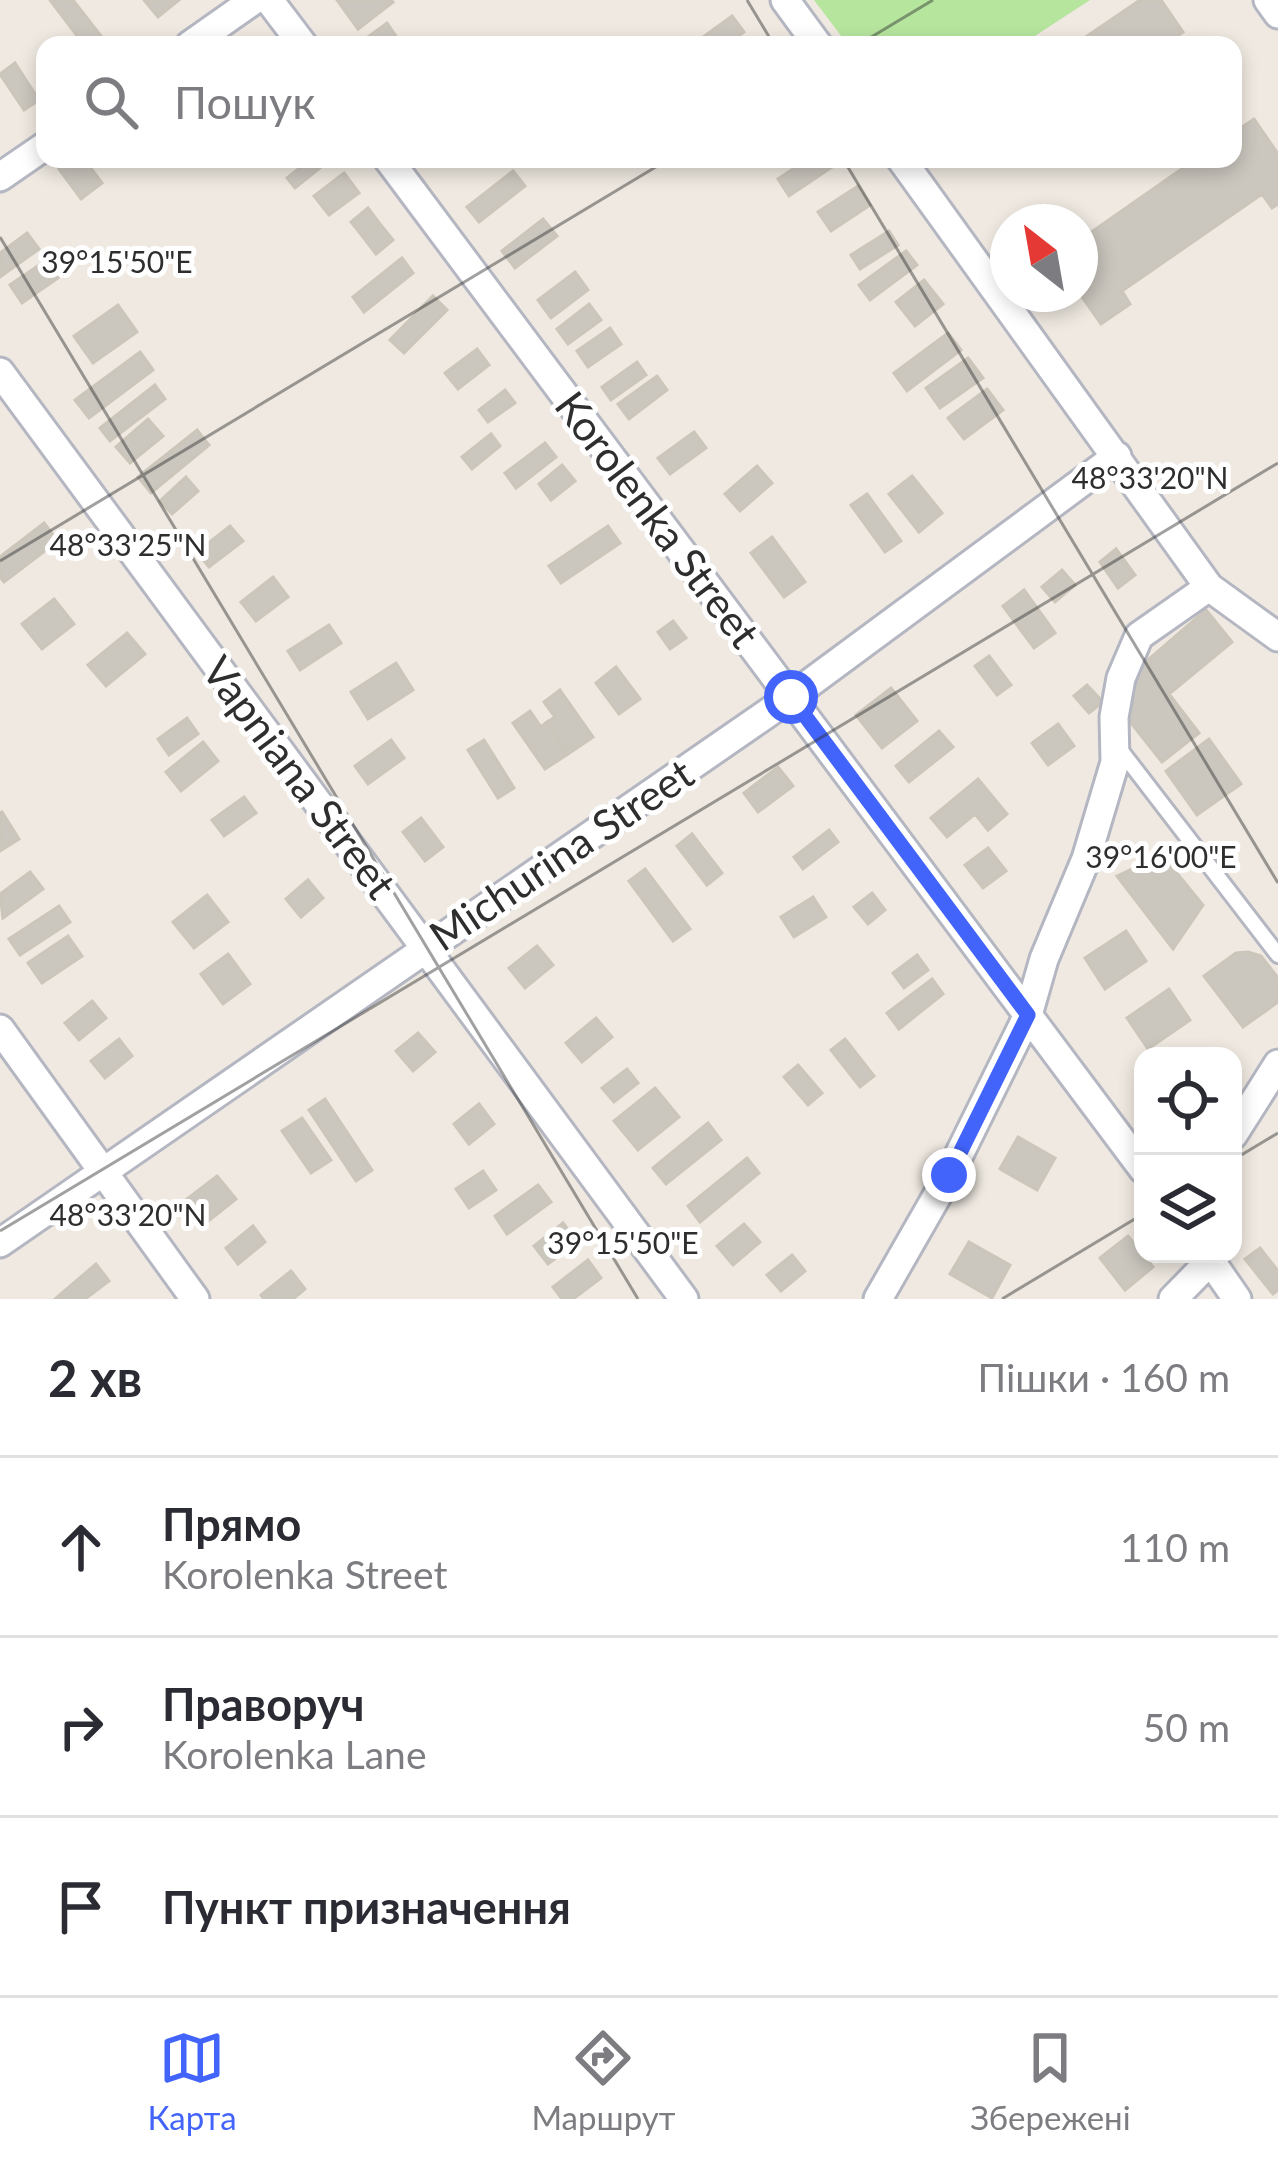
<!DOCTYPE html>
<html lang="uk">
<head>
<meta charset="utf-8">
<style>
	:root { --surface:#fff; --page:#f2f2f3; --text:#2b2b33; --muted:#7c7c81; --line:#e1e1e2; --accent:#4264fb }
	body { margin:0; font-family:Lato,sans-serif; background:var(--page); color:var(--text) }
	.controls { position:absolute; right:36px; bottom:36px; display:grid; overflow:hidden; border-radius:24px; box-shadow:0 6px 18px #0003 }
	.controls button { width:108px; height:108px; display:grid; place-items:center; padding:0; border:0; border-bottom:3px solid var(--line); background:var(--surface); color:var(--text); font:60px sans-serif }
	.compass { position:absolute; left:990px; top:204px; width:108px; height:108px; border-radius:50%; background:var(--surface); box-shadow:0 6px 18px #0003; rotate:329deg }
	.stop { position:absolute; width:36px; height:36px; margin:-27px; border:9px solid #4264fb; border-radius:50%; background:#fff }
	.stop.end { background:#4264fb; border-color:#fff; box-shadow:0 3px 12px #0008 }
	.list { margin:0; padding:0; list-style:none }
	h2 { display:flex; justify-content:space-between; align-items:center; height:156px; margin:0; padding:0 48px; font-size:51px }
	h2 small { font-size:39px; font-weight:400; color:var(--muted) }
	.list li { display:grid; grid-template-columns:78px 1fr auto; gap:36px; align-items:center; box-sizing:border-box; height:180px; padding:0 48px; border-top:3px solid var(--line) }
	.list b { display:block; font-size:45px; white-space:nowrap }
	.list p { margin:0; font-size:39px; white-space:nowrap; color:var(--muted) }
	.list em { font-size:39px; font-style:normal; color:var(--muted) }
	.icon { flex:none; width:66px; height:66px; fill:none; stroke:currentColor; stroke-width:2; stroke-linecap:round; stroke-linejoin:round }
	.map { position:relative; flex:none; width:1278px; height:1299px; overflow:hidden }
	.search { position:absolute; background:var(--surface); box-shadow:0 6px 18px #0003; left:36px; right:36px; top:36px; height:132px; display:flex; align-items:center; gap:30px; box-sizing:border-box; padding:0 42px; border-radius:24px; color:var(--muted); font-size:45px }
	.sheet { height:696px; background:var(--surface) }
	nav { display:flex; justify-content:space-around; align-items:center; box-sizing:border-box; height:168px; border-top:3px solid var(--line); background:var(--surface); font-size:33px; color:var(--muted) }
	nav a { display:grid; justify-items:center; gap:6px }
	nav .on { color:var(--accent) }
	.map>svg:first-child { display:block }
	.green { fill:#b6e59e }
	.building { fill:#cbc7bf; stroke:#cbc5ba; stroke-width:3 }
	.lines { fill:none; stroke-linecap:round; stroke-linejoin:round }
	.service-casing { stroke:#b4b7c1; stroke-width:20 }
	.minor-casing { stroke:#b4b7c1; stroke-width:33 }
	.service { stroke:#fff; stroke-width:14 }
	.minor { stroke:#fff; stroke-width:27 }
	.route { stroke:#4264fb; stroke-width:15 }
	.ticks { fill:none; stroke:#2e2e2e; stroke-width:3; stroke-opacity:0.45 }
	.labels { text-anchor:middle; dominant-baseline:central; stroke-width:10; stroke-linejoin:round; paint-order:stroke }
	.street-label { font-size:42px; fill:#2e2e2e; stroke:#fff }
	.ticks-label { font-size:30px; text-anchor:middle; fill:#2e2e2e; stroke:#fff; stroke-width:10; stroke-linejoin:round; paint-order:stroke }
</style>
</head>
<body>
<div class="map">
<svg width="1278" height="1299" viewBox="0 0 1278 1299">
	<rect width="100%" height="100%" fill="#efe9e1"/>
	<!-- green -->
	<path class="green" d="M814 0H1090L1021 45H848Z"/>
	<!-- building -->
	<path class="building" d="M50 0H73L108 45H84Z
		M144 0H179L158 17Z
		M337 0H391L393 2 358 29Z
		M1140 0H1161L1183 32 1164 45H1074Z
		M732 16 744 32 726 45H692Z
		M387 23 398 39 389 45H357Z
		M15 63 39 100 24 110 0 74Z
		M1254 119 1278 154V204L1272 208 1262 194 1122 291 1130 304 1101 324 1080 294V240L1196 159H1233V133Z
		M72 159H84L102 183 81 199 59 169Z
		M311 159 320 168 295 188 287 178Z
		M808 159 841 161 789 196 778 179Z
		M513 171 525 186 479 222 467 207Z
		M344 173 359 193 329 215 314 196Z
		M858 186 870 205 831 231 818 212Z
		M368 208 380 224 363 237 351 222Z
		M543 219 557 236 515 268 502 251Z
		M380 224 393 240 376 254 363 237Z
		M889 231 898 245 860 269 851 255Z
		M27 233 39 249 0 277V253Z
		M906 251 917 265 870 300 859 285Z
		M402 258 413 273 364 312 353 297Z
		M45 261 58 278 22 303 10 285Z
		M575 272 588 290 551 318 538 300Z
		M924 280 943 304 915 326 896 302Z
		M433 296 447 310 404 353 390 340Z
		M589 304 601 320 568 344 557 329Z
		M118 305 137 332 93 363 74 336Z
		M610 328 621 344 588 367 577 351Z
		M948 333 961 350 907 391 894 373Z
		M477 349 489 365 458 389 445 373Z
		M140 352 153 370 89 418 75 400Z
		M968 358 983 378 940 408 926 388Z
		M637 362 646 375 611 400 602 387Z
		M657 376 667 390 629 419 618 404Z
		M155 385 165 399 110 441 100 428Z
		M987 389 1003 410 964 439 948 418Z
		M505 390 515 403 488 422 479 410Z
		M148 419 163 436 130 463 116 447Z
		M197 430 209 445 151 493 138 477Z
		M694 432 706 448 670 474 658 458Z
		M491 434 500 446 472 469 462 457Z
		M545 443 556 457 516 488 505 473Z
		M562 465 575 481 551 500 539 484Z
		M757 466 772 483 740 511 725 494Z
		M912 476 942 513 919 532 889 494Z
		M186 477 198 491 172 514 160 501Z
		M867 494 901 541 885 552 851 505Z
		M44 523 58 541 4 582 0 577V557Z
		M230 526 243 541 209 567 197 552Z
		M608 526 620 543 561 583 549 566Z
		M772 537 805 582 784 597 751 553Z
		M1116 549 1135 575 1118 588 1100 562Z
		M1062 570 1075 585 1055 602 1042 587Z
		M273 577 288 597 256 621 241 602Z
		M1024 590 1055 633 1034 648 1003 606Z
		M54 599 74 624 42 649 22 624Z
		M1206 610 1232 642 1169 694 1199 733 1162 762 1123 713 1135 671Z
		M673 621 686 638 670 649 658 632Z
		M329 625 341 643 300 670 288 651Z
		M127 633 145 654 106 686 88 665Z
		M989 656 1011 685 997 695 975 666Z
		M396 663 413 690 368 719 351 692Z
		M616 667 640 699 619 714 596 683Z
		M1087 685 1103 702 1089 713 1074 696Z
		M891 688 917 721 882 748 856 715Z
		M560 690 593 737 568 754 547 722 555 717 544 702Z
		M530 711 541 727 547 722 568 754 545 769 513 723Z
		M187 718 198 734 169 755 158 739Z
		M1058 724 1074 746 1048 765 1032 743Z
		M939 731 953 747 909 782 896 766Z
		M1209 739 1241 784 1197 815 1166 771Z
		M391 740 404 758 368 784 355 766Z
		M484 740 514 788 498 798 468 750Z
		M203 742 218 761 181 791 166 772Z
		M778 767 793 786 758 812 744 793Z
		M978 779 1007 814 988 830 975 814 947 837 931 818Z
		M244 797 256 813 224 836 212 820Z
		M2 812 19 839 0 851V813Z
		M421 818 443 847 425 861 403 832Z
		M829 830 838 842 803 869 794 857Z
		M692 834 722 873 707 885 677 846Z
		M988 848 1006 871 983 888 965 865Z
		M1162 855 1203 905 1173 949 1117 876Z
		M645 869 690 929 673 941 629 881Z
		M30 872 43 889 3 918 0 894Z
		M308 880 323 898 301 917 286 899Z
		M872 893 885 910 868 924 854 907Z
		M207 895 228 922 194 948 173 922Z
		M813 897 826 917 794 937 781 917Z
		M59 906 70 922 20 955 9 939Z
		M1126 931 1146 961 1105 989 1085 958Z
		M68 936 82 956 42 983 28 963Z
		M537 946 553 965 525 988 509 968Z
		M1248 952 1261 956 1278 978V1002L1243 1027 1204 976 1236 953Z
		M228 954 250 984 223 1004 201 974Z
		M917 955 928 970 904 988 893 973Z
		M932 979 943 994 899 1029 887 1013Z
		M1169 989 1190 1020 1148 1049 1127 1018Z
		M92 1001 106 1018 79 1040 65 1023Z
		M596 1018 612 1037 582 1062 566 1043Z
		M418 1033 435 1052 413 1071 396 1051Z
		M119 1039 132 1056 105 1078 91 1061Z
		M845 1039 874 1076 860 1087 831 1050Z
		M798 1065 822 1093 808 1105 784 1077Z
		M627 1069 638 1083 614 1102 602 1088Z
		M655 1088 679 1117 638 1150 614 1121Z
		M325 1099 372 1170 356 1181 309 1110Z
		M479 1104 494 1124 469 1144 454 1124Z
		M302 1118 331 1160 311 1173 282 1131Z
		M708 1123 721 1140 666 1184 653 1168Z
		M1018 1137 1055 1158 1037 1190 1000 1169Z
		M747 1158 759 1173 700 1222 688 1206Z
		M483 1171 496 1190 469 1208 456 1189Z
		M217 1176 236 1199 206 1223 187 1199Z
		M538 1185 551 1202 507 1234 495 1216Z
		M563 1223 577 1242 548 1264 534 1246Z
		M744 1224 760 1242 733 1265 717 1246Z
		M253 1226 265 1242 238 1264 226 1248Z
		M1128 1236 1153 1267 1125 1290 1100 1258Z
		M969 1242 1010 1265 992 1298 950 1274Z
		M1260 1248 1278 1271V1290L1273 1294 1245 1259Z
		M792 1255 805 1271 781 1291 767 1275Z
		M588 1260 601 1278 573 1299H562L553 1287Z
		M96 1264 109 1281 85 1299H55Z
		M291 1271 305 1289 293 1299H264L261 1295Z"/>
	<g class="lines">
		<defs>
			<path id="service" d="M1118 747 1278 955"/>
			<path id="minor" d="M269 0 303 45
				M785 0 818 45
				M1268 0 1278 14
				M190 45 254 0
				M388 159 1143 1169
				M901 159 1209 587 1278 637
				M0 177 45 146
				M0 372 684 1299
				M0 1029 195 1299
				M1233 1135 1278 1064
				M0 1243 791 697 1117 456
				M1206 1254 1237 1299
				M878 1299 949 1175 1028 1015 1044 959 1086 859 1115 762 1114 717 1121 678 1139 636 1209 587
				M1173 1299 1211 1260 1209 1254"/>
		</defs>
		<!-- service casing -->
		<use href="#service" class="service-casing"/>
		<!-- minor casing -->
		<use href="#minor" class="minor-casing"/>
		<!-- service -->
		<use href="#service" class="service"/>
		<!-- minor -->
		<use href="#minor" class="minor"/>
	</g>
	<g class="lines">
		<!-- route -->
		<path class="route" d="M791 697 1028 1015 949 1175"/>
	</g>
	<!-- ticks -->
	<path class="ticks" d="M747 0 774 45M858 45 933 0M843 159 1278 883M0 237 638 1299M0 561 669 159M1233 1160 1278 1133M0 1231 1278 463M1002 1299 1143 1214"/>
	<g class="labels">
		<!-- street labels -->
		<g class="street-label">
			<text transform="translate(658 519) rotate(53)">Korolenka Street</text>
			<text transform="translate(300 777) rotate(53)">Vapniana Street</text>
			<text transform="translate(561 854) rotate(-34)">Michurina Street</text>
		</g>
	</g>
	<g class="ticks-label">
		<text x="117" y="273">39°15'50"E</text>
		<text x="1150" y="489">48°33'20"N</text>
		<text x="128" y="556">48°33'25"N</text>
		<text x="1161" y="868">39°16'00"E</text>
		<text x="128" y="1226">48°33'20"N</text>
		<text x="623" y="1254">39°15'50"E</text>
	</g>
</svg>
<div class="controls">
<button><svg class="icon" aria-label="locate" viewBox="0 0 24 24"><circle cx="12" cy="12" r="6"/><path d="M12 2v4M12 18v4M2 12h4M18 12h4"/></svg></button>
<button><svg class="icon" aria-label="layers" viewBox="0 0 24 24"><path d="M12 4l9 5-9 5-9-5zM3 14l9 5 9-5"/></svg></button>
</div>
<svg class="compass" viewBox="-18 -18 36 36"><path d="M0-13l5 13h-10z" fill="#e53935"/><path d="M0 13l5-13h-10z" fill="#7c7c81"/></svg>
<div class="stop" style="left:791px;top:697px"></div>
<div class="stop end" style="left:949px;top:1175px"></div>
<div class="search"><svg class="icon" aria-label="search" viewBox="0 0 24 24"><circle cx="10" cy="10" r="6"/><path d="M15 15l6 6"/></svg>Пошук</div>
</div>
<section class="sheet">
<h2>2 хв<small>Пішки · 160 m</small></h2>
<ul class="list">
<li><svg class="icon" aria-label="ahead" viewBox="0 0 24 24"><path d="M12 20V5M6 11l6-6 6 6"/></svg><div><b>Прямо</b><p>Korolenka Street</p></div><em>110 m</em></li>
<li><svg class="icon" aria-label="right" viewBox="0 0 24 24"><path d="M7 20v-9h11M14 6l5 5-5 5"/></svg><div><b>Праворуч</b><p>Korolenka Lane</p></div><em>50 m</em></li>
<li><svg class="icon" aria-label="arrive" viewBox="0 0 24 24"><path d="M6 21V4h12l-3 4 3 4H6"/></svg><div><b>Пункт призначення</b></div></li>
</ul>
</section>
<nav>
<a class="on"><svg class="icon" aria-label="map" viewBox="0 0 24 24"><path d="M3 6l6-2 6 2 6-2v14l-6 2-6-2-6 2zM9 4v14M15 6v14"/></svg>Карта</a>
<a><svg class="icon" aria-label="directions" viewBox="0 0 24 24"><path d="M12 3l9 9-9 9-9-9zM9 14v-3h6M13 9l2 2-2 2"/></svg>Маршрут</a>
<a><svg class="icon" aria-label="saved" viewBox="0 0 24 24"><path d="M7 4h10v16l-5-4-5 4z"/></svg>Збережені</a>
</nav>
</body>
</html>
